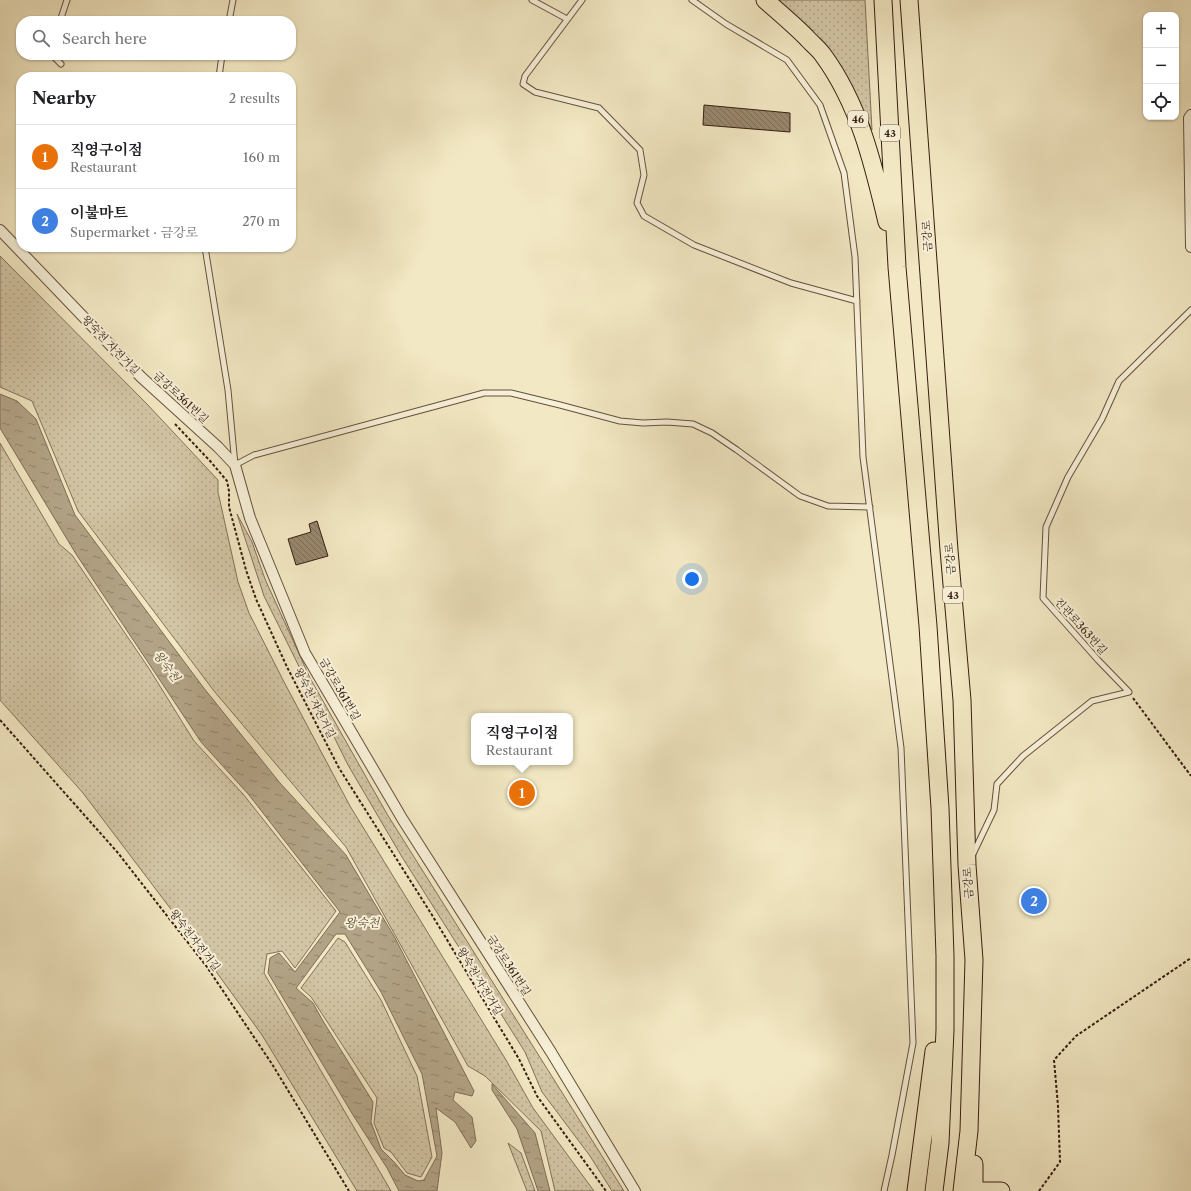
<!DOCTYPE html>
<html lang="en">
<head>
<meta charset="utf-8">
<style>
	:root { --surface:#fff; --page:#f2f2f2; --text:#202124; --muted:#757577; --line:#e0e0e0; --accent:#8f2418 }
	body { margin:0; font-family:"Libre Caslon Text","Noto Serif KR",serif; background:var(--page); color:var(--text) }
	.controls { position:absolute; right:12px; top:12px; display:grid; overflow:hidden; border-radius:8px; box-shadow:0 1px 3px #0004 }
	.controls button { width:36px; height:36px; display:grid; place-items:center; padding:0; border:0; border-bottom:1px solid var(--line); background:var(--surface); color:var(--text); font:20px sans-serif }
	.you { position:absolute; left:692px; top:579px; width:14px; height:14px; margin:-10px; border:3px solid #fff; border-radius:50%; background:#1a73e8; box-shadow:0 0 0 6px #1a73e833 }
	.badge { display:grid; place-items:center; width:26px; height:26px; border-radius:50%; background:var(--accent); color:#fff; font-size:13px; font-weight:700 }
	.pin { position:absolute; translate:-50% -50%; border:2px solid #fff; box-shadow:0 1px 4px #0006 }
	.popup { position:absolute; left:471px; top:713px; width:102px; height:52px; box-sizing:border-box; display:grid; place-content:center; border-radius:8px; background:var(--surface); filter:drop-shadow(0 1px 3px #0005); font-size:13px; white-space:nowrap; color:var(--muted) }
	.popup b { font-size:15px; color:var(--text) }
	.popup::after { content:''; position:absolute; left:50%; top:100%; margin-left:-8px; border:8px solid transparent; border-top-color:var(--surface) }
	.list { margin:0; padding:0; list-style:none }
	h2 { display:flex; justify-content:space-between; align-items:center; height:52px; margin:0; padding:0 16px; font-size:17px }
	h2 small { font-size:13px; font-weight:400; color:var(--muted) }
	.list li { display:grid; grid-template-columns:26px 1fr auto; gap:12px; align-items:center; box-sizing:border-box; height:64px; padding:0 16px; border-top:1px solid var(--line) }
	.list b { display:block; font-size:15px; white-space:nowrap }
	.list p { margin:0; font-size:13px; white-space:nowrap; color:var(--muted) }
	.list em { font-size:13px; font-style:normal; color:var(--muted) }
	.icon { flex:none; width:22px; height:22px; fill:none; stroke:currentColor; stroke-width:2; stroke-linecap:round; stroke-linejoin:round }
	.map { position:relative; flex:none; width:1191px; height:1191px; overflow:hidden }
	.search { position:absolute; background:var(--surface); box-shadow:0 1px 3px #0004; left:16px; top:16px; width:280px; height:44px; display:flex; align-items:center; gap:10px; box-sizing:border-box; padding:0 14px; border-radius:16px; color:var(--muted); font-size:15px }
	.panel { position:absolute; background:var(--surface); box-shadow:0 1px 3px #0004; left:16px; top:72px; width:280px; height:180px; border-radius:16px }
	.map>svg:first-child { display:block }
	.green { fill:url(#green-dots); stroke:#84715a }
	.water { fill:url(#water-ripples); stroke:#806d57; fill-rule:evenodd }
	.building { fill:url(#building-back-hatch); stroke:#361d10 }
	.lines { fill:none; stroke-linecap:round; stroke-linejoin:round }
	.service-casing { stroke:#65503d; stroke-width:7 }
	.minor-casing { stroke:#65503d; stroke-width:12 }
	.trunk-casing { stroke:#361d10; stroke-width:19 }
	.path { stroke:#361d10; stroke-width:2; stroke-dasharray:3 2; stroke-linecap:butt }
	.service { stroke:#f7f0d8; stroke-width:5 }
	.minor { stroke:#f7f0d8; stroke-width:10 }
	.trunk { stroke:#f2e8c3; stroke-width:17 }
	.labels { text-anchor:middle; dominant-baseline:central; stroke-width:4; stroke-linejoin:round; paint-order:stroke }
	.shield { fill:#f7f0d8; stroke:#705c4c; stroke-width:1 }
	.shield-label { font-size:10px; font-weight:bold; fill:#361d10 }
	.street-label { font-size:11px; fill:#361d10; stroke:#f7f0d8 }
	.water-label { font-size:12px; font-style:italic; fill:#614c39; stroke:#f7f0d8 }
</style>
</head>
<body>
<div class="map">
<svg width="1191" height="1191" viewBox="0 0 1191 1191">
	<defs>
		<pattern id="green-dots" width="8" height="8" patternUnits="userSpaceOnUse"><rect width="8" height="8" fill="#d2c5a5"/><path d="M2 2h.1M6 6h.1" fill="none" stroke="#b5a98d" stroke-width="1.8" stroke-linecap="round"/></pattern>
		<pattern id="water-ripples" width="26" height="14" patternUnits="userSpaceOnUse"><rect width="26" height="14" fill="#b2a386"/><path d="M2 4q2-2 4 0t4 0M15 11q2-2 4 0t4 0" fill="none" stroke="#92846c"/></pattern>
		<pattern id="building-back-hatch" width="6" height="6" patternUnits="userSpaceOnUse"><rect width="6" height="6" fill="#98876d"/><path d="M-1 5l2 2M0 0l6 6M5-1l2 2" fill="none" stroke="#7d6e58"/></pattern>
	</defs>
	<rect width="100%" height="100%" fill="#f2e8c3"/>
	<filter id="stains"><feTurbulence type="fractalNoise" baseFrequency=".005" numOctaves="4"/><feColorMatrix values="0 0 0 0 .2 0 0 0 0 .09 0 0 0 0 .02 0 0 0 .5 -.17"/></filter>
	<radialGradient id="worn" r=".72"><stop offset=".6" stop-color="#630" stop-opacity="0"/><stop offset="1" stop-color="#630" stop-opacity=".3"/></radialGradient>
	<!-- green -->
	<path class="green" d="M778 0H865L872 130 850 86Z
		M0 256 146 403 218 480V492L238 582 249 613 283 680 350 806 506 1060 533 1108 594 1191H555L541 1131 485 1076 468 1066 346 847 214 691 78 511 32 401 0 387Z
		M0 443 59 544 72 555 150 670 194 741 243 794 336 911 295 968 282 951 267 954 264 973 391 1191H357L262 1035 170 908 83 793 0 700Z
		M237 514 252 542 265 579 310 678 387 814 624 1191H612L590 1156 542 1092 525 1052 402 857 348 765 264 596Z
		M338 938 345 942 381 1000 417 1076 432 1157 421 1177 407 1173 391 1152 384 1148 374 1123 377 1098 311 997 301 988Z
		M508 1143 521 1153 535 1191H527Z"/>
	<!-- water -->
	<path class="water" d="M0 394 17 401 36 419 75 515 203 687 280 783 346 855 395 938 474 1091 472 1096 455 1092 453 1100 472 1117 476 1141 471 1148 455 1122 436 1108 442 1153 437 1191H399L387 1168 353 1115 268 973 270 958 279 953 295 972 340 912 249 795 201 742 76 554 0 428ZM336 934H345L381 992 422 1074 437 1156 424 1180 418 1181 405 1175 395 1163 381 1149 371 1122 373 1102 323 1021 313 1003 296 988Z
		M492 1084 535 1133 550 1191H538L517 1129 492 1090Z"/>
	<!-- building -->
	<path class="building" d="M704 105 790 113V132L703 125Z
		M317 521 328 556 296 565 288 539 311 532 309 524Z"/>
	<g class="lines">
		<defs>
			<path id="service" d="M532 0 567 19
				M582 0 525 76 523 84 535 92 599 108 640 150 644 175 637 203 644 216 694 245 791 283 857 301
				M692 0 726 24 787 60 820 105 844 173 855 257 863 457 901 748 913 1043 892 1155 884 1191
				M60 21 67 0
				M229 21 233 0
				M52 55 61 64
				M219 77 222 55
				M205 247 228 390 235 465 254 455 484 393H511L560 405 620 421 643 423 667 422 693 424 712 433 737 450 800 496 828 506 870 507
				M973 854 994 810 997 784 1023 756 1092 701 1129 692 1098 660 1043 598 1046 527 1068 477 1102 419 1119 381 1191 310"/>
			<path id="minor" d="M1191 115 1189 118 1191 247
				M0 230 141 377 218 447 235 465 250 518 305 653 403 820 551 1052 635 1191"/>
			<path id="trunk" d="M765 0C779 12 793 24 806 37 811 43 818 48 823 55 859 104 873 163 887 222
				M883 0 897 267 928 626 940 808 945 956V1030L940 1143 934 1191
				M909 0 949 550 962 700 967 865 974 960 969 1131 962 1191
				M974 1164V1191H1001
				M916 1191 934 1051"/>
		</defs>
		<!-- service casing -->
		<use href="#service" class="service-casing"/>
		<!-- minor casing -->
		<use href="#minor" class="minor-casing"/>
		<!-- trunk casing -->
		<use href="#trunk" class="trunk-casing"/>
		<!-- path -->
		<path class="path" d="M175 424 211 462 227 481 229 491V507L246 570 256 599 287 667 339 768 432 915 519 1059 537 1096 606 1191
			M1133 698 1191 776
			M0 720 118 853 207 967 272 1064 349 1191
			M1039 1191 1060 1162 1058 1106 1054 1060 1076 1036 1191 958"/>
		<!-- service -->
		<use href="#service" class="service"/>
		<!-- minor -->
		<use href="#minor" class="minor"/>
		<!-- trunk -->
		<use href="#trunk" class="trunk"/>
	</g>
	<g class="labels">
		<!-- shield labels -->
		<g class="shield">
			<rect x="848" y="111" width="20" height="16" rx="3"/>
			<rect x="880" y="125" width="20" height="16" rx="3"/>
			<rect x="943" y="587" width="20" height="16" rx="3"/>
		</g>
		<g class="shield-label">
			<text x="858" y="119">46</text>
			<text x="890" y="133">43</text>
			<text x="953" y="595">43</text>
		</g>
		<!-- street labels -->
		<g class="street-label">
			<text transform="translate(927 236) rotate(-94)">금강로</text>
			<text transform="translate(111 345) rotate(46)">왕숙천 자전거길</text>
			<text transform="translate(181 397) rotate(43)">금강로361번길</text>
			<text transform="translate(950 559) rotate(-95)">금강로</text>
			<text transform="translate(1081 626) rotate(48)">진관로363번길</text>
			<text transform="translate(340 689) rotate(60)">금강로361번길</text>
			<text transform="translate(315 703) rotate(63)">왕숙천 자전거길</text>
			<text transform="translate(968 883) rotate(-94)">금강로</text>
			<text transform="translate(195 940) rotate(52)">왕숙천자전거길</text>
			<text transform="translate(509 965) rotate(57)">금강로361번길</text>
			<text transform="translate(480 981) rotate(59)">왕숙천 자전거길</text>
		</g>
		<!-- water labels -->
		<g class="water-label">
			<text transform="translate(167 666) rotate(53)">왕숙천</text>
			<text x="362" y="922">왕숙천</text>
		</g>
	</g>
	<rect width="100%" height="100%" filter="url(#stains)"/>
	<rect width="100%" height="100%" fill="url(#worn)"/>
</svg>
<div class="controls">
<button>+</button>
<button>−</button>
<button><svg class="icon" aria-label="locate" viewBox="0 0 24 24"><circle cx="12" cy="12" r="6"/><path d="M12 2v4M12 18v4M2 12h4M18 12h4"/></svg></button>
</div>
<div class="you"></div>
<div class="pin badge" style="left:522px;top:793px;background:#e8710a">1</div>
<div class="popup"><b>직영구이점</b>Restaurant</div>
<div class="pin badge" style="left:1034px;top:901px;background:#3f7fe0">2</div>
<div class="search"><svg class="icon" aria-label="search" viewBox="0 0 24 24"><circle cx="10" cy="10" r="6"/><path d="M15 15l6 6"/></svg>Search here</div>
<section class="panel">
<h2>Nearby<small>2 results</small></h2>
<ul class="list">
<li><span class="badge" style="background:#e8710a">1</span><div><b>직영구이점</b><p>Restaurant</p></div><em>160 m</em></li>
<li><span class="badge" style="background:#3f7fe0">2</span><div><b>이불마트</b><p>Supermarket · 금강로</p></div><em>270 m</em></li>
</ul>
</section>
</div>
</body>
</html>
